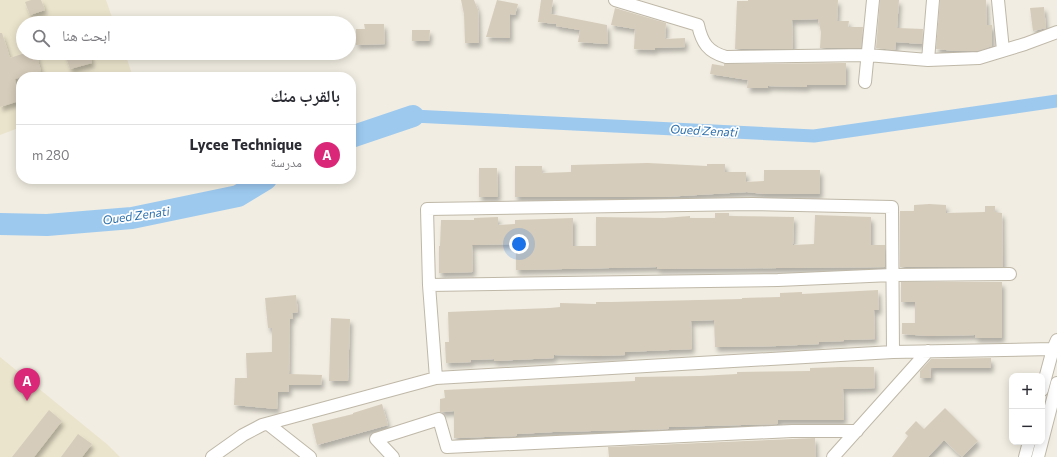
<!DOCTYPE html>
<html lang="ar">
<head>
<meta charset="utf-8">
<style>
	:root { --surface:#fff; --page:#f2f2f3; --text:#2b2b33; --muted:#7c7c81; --line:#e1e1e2; --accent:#db2777 }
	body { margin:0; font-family:Commissioner,"Noto Naskh Arabic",sans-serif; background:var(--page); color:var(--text); direction:rtl }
	.controls { position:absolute; right:12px; bottom:12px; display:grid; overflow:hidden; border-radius:8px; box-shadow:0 2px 10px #0003 }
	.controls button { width:36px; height:36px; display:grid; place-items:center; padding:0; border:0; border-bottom:1px solid var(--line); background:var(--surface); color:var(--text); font:20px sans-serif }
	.you { position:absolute; left:519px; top:244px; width:14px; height:14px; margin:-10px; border:3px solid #fff; border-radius:50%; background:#1a73e8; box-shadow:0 0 0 6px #1a73e833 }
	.badge { display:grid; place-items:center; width:26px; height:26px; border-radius:50%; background:var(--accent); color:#fff; font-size:13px; font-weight:700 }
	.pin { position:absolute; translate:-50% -33px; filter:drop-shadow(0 1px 2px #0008) }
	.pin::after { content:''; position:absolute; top:21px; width:14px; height:12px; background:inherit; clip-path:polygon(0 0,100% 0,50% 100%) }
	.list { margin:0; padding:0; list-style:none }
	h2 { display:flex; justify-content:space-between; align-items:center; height:52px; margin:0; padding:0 16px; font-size:17px }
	h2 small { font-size:13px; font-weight:400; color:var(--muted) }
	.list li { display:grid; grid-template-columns:26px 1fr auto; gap:12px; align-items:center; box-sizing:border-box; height:60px; padding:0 16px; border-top:1px solid var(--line) }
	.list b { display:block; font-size:15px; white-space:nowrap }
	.list p { margin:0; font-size:13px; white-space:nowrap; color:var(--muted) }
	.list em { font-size:13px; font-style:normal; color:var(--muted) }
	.icon { flex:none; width:22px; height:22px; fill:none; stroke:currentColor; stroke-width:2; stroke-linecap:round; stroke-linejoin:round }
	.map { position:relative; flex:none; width:1057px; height:457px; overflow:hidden; direction:ltr }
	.search { position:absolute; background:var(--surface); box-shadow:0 2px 10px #0003; left:16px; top:16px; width:340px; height:44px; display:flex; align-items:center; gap:10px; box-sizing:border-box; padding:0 14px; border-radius:22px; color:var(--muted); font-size:15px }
	.panel { position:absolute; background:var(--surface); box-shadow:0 2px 10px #0003; left:16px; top:72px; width:340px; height:112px; border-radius:16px; direction:rtl }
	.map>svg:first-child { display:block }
	.education { fill:#ebe4cc }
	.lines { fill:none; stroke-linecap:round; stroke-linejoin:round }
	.canal { stroke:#9dc9ef; stroke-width:13 }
	.river { stroke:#9dc9ef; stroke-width:22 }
	.building { fill:#d6ccbb; filter:url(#shadow) }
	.minor-casing { stroke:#bfb8a8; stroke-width:14 }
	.minor { stroke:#fff; stroke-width:12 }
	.labels { text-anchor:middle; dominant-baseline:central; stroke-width:3.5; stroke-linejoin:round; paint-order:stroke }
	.water-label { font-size:12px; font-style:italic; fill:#2d70ad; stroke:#fff }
</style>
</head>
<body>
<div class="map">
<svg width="1057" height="457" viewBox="0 0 1057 457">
	<defs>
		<filter id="shadow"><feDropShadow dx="2.5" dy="4.5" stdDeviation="2" flood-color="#0004"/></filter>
	</defs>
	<rect width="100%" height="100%" fill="#f1ede2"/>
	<!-- education -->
	<path class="education" d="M0 0H106L114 23H23V53H125L133 77H21V127L0 135Z
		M0 357 108 445 120 457H0Z"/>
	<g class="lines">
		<!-- canal -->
		<path class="canal" d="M413 116 814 136 1057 101"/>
		<!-- river -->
		<path class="river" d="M351 137 413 116
			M0 224 47 225 132 218 238 196 266 179"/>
	</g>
	<!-- building -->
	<path class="building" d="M31 0H41L45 10 30 15 25 2Z
		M461 0H474L478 10 479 43H465L464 14Z
		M497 0 518 4 515 15 510 14V38L486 37Z
		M541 0H553L551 14 607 25 608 44 578 42 580 30 556 26V24L538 22Z
		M748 0H838L837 21H849L848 27H863L861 48H820L821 32 818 19 792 20 793 49H735L737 1H748Z
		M880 0H899L897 28 923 29 922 44 896 42 895 50 876 48Z
		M940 0H986L987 25H992V46L978 51H956L936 49Z
		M1044 7 1046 28 1033 31 1030 8Z
		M615 8 666 23 665 39 685 38V47L655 48V50L634 49 635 29 611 25Z
		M364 24H384L385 44 356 45V29H365Z
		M412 30H430L429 41H412Z
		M0 33H2L10 58 25 53H36L41 71 15 79 19 101 0 107Z
		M65 53H90L92 63 70 69Z
		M846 63V85H807V87L768 86V88H747L748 80 710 74 712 64 724 66V64Z
		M648 163 707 166V164H725V172H746V182L764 181V170H820V194H764L747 192 664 197H515V166H542V173L571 172V165Z
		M479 168H497L498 197H479Z
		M929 204 946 205V213L985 212V206H995V212L1002 213 1003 267H900V211H914V205Z
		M715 213H729V216L794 217 793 245 814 244 815 215 871 217V245H885V267L657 269V267L516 270V244L472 245 473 272 439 273V246H440L441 220H474V218L498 217V225L515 224V220L573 218V246H596V217L664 218 690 216V218H715Z
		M901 282H1002V338H976L975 335 928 336 902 334V323H915V302H901Z
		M878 290 879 310H874L875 339 844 340V341L819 342V344L777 346 715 347 714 320 691 321 692 349 625 352V355L596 356 554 355V358L494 361V359L471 360V362L446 363 445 342H449L448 312 550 308 560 307V303L596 304V302H612L742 299V298L780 297V293L802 292V294Z
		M296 295 298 312 292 313 293 319H290L289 374 322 375 321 385H289V392H278L277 409 234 405 235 378H247L246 353 272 352V328H268L265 298Z
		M331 318 350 319 348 381H329Z
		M991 358V368H931V378H920V371L931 359Z
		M841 367H874L875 388 843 389 844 420H778V424L669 427V429L553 432 517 434V436L454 438V411L440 412V399L445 398 444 390 635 381V377L700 376 737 374V372L810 371V368Z
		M382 404 388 425 317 445 312 424 353 414V413Z
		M945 408 978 441 962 457 944 440 928 457H892L908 436 905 433 916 421 924 429Z
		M49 410 62 421 34 457H12Z
		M78 434 92 444 82 457H61Z
		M815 438 816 457H609L608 447Z"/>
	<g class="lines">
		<defs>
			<path id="minor" d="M615 0 698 25C702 43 708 52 726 57L867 55 928 60 979 58 1025 44 1057 32
				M998 0 1003 50
				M928 60 933 0
				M865 82 873 0
				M429 285 778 280 892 275 1010 274
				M436 378 429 285 427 209 752 204 892 207 893 352
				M1042 390 1053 349 1057 340
				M268 424 310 457
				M212 457 243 435 262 425 436 378 893 352 1053 349 1057 350
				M393 457 376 439 439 419 447 447 792 431H857
				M833 457 928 351
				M1025 457 1029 442
				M1038 457 1057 383"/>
		</defs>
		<!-- minor casing -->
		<use href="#minor" class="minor-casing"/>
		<!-- minor -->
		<use href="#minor" class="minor"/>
	</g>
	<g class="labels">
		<!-- water labels -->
		<g class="water-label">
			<text transform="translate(704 130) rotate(3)">Oued Zenati</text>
			<text transform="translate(136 215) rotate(-8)">Oued Zenati</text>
		</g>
	</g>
</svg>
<div class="controls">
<button>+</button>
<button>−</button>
</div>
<div class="you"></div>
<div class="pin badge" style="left:27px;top:401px">A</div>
<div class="search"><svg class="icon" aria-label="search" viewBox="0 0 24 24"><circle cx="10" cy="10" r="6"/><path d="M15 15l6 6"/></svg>ابحث هنا</div>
<section class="panel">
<h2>بالقرب منك<small></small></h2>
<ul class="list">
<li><span class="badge">A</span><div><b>Lycee Technique</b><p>مدرسة</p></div><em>280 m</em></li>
</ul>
</section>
</div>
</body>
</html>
